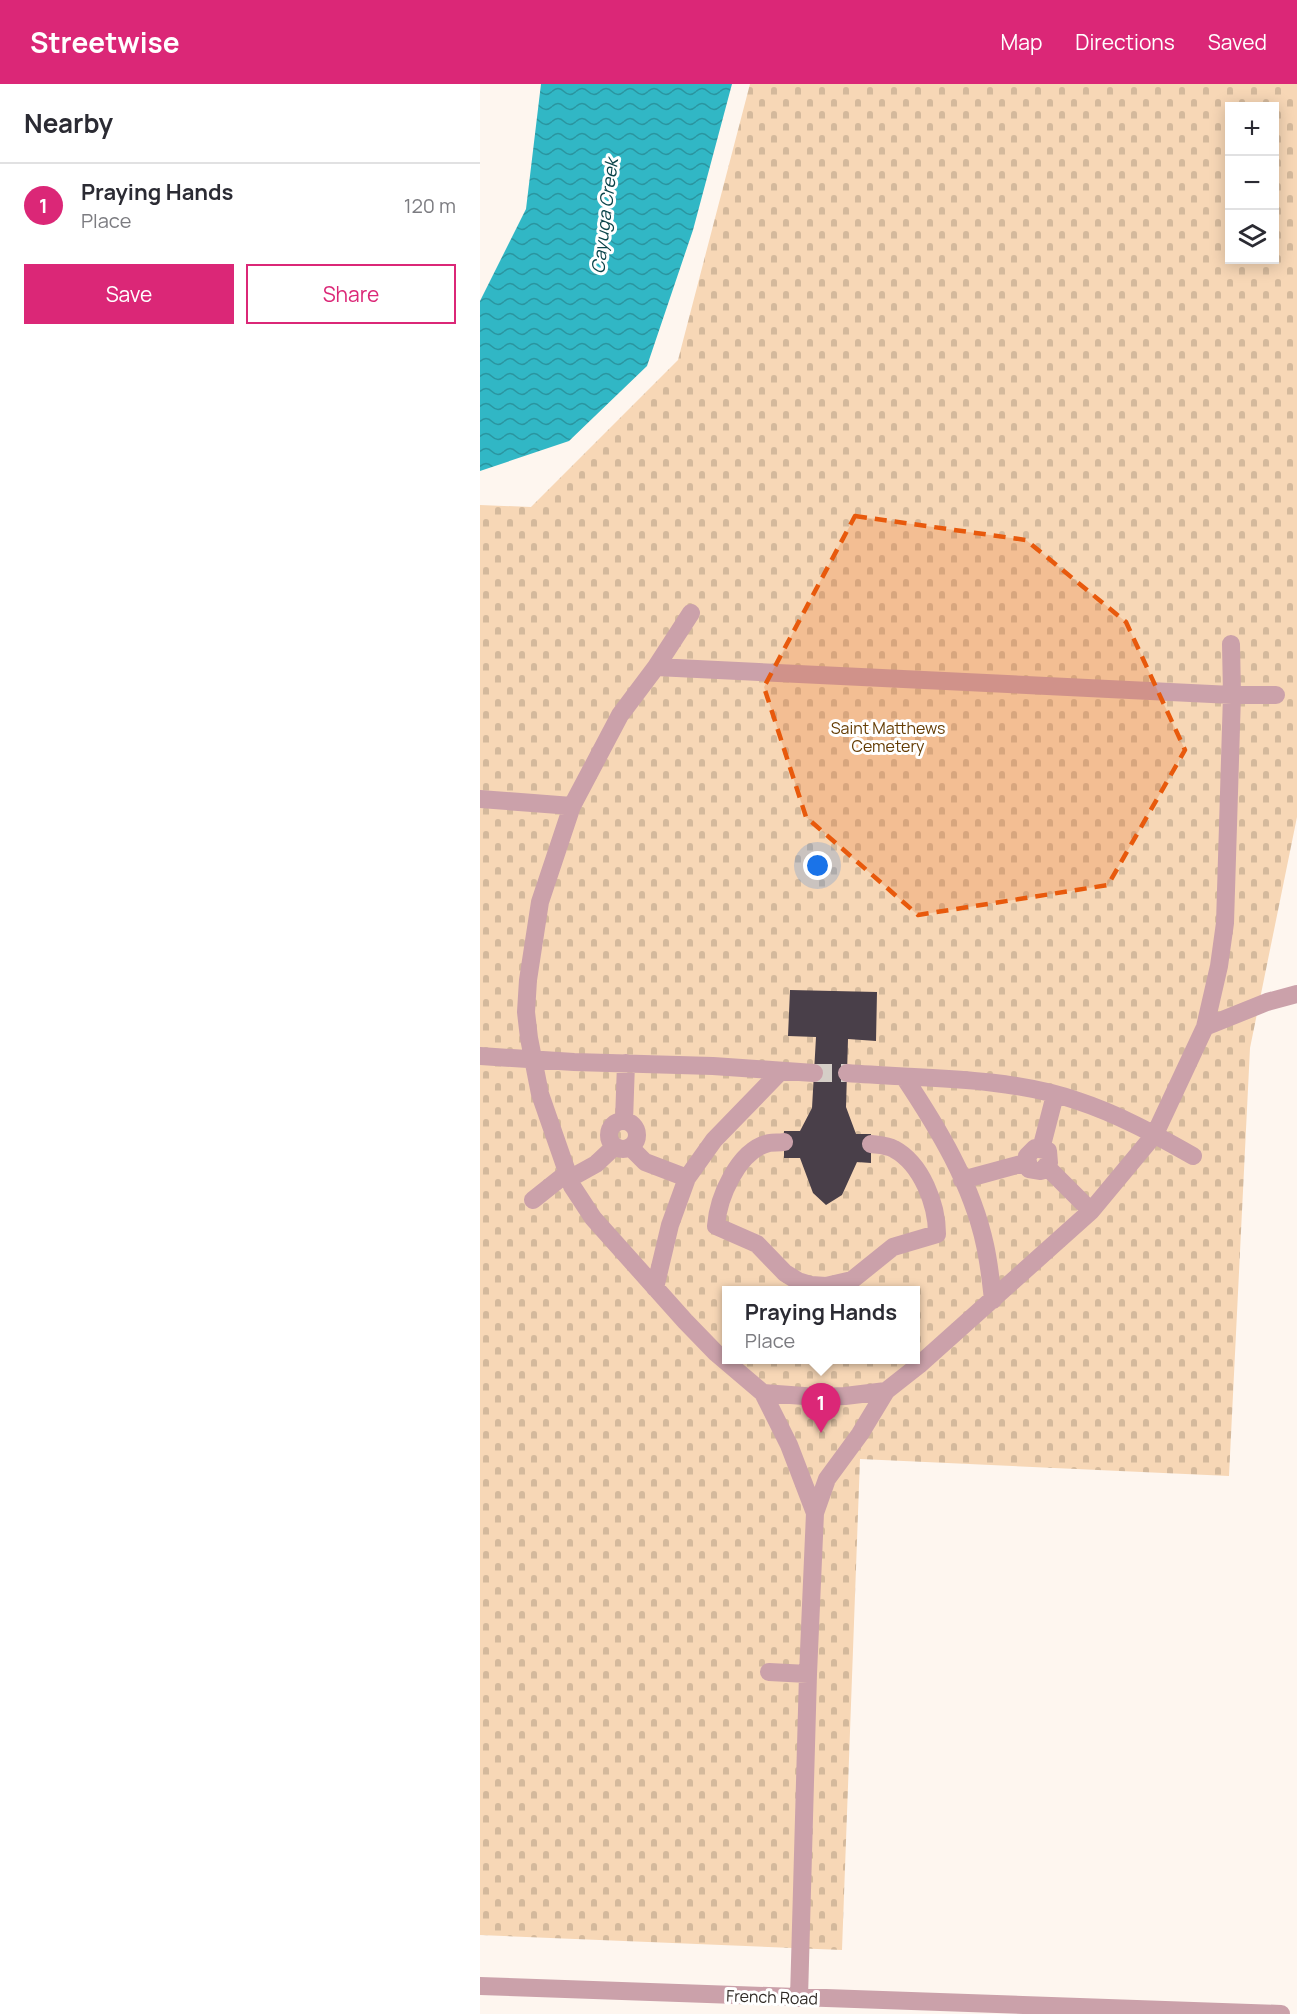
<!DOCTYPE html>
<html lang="en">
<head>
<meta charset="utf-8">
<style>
	:root { --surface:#fff; --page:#f2f2f3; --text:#2b2b33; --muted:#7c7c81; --line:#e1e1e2; --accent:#db2777 }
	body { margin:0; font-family:Manrope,sans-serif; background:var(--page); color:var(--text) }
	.controls { position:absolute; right:18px; top:18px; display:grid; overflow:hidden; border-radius:0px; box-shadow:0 3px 15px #0003 }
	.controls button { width:54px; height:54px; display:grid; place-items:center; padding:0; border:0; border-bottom:2px solid var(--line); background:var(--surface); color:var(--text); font:30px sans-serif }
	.you { position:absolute; left:338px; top:782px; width:21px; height:21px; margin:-15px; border:4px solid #fff; border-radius:50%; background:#1a73e8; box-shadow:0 0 0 9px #1a73e833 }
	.badge { display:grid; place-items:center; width:39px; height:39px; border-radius:50%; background:var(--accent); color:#fff; font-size:20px; font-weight:700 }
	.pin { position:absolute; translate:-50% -50px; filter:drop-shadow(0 2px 3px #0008) }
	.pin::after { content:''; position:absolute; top:32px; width:21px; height:18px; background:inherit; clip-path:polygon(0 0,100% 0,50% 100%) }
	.popup { position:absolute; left:242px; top:1202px; width:198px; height:78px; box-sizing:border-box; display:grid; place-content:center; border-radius:0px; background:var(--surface); filter:drop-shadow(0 2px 4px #0005); font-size:20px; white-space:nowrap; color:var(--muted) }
	.popup b { font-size:22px; color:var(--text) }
	.popup::after { content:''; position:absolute; left:50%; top:100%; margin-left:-12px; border:12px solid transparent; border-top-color:var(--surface) }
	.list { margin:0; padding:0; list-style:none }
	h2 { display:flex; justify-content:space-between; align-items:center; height:78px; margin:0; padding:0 24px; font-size:26px }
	h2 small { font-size:20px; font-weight:400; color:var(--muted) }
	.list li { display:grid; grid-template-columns:39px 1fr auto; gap:18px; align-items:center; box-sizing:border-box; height:84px; padding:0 24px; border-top:2px solid var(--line) }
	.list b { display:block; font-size:22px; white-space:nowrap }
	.list p { margin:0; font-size:20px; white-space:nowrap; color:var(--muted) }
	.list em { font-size:20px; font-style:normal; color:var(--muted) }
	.actions { display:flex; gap:12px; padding:18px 24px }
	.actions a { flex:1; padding:14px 0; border:2px solid var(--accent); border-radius:0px; text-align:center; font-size:21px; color:var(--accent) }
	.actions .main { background:var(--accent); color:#fff }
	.icon { flex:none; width:33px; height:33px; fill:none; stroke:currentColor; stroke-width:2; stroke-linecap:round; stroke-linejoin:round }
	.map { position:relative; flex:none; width:817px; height:1930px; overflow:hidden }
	header { display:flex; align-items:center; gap:36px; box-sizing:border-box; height:84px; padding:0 30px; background:var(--accent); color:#fff }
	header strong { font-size:28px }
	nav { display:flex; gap:33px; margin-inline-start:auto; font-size:21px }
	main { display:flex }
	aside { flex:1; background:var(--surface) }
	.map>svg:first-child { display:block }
	.cemetery { fill:url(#cemetery-stones); fill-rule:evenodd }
	.water { fill:url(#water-waves) }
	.building { fill:#493f49 }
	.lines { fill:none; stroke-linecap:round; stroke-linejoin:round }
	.minor-tunnel { stroke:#d5cec7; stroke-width:18; stroke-dasharray:18 9; stroke-linecap:butt }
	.minor { stroke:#cba1aa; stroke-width:18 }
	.marked { fill:#e8590c; fill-opacity:0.2; stroke:#e8590c; stroke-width:4.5; stroke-dasharray:12 8; stroke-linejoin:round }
	.labels { text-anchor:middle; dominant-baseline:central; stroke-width:6; stroke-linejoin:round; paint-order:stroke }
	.park-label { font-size:16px; fill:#653d05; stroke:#fff }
	.street-label { font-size:16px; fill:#312c27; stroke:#fff }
	.water-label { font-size:18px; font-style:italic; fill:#0a444a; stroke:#fff }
</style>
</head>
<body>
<header>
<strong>Streetwise</strong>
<nav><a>Map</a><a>Directions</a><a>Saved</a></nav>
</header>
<main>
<aside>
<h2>Nearby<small></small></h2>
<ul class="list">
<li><span class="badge">1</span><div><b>Praying Hands</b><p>Place</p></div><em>120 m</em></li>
</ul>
<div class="actions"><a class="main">Save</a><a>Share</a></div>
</aside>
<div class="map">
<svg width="817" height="1930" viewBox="0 0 817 1930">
	<defs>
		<pattern id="cemetery-stones" width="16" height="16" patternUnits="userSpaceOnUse" patternTransform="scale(1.5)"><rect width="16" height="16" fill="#f7d7b6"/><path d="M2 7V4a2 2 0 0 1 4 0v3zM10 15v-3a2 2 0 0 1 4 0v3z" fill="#d4b99c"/></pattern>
		<pattern id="water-waves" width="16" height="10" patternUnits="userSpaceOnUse" patternTransform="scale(1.5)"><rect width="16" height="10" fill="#31b7c5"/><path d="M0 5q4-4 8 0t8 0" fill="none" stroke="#2a95a0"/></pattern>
	</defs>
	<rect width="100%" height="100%" fill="#fef6ef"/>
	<!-- cemetery -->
	<path class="cemetery" d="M270 0H817V733L770 964 749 1392 380 1375 362 1866 0 1851V421L51 423 198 276ZM750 22H794V176H750ZM246 1206H436V1276H246Z"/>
	<!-- water -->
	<path class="water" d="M61 0H252L213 146 167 282 89 357 0 387V217L46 125Z"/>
	<!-- building -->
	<path class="building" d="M310 906 397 908 396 957 368 955 366 1023 376 1050H391V1079L377 1078 362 1111 346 1121 333 1109 320 1074H304V1047H320L332 1024 336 953 308 952Z"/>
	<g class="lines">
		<!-- minor-tunnel -->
		<path class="minor-tunnel" d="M334 989H367"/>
		<!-- minor -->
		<path class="minor" d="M211 529 176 583 140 631 92 722 60 818 48 896 46 928 49 954 60 1010 92 1102 113 1134 205 1237 236 1269 283 1309 309 1361 335 1429
			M176 583 752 611H796
			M0 715 92 722
			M725 943 787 918 817 910
			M0 972 94 978 233 982 334 989
			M367 989C442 995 526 992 598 1017 638 1030 676 1051 713 1072
			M424 993C458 1044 492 1100 505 1161 509 1179 511 1197 513 1216
			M129 1051a14 14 0 1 1 28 0a14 14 0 1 1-28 0Z
			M144 1037 146 979
			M304 1058C299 1059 294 1058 289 1059 258 1066 238 1114 236 1142L277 1160 305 1189 318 1197 331 1201 346 1202 372 1196 413 1163 457 1150C457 1121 442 1080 414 1065 407 1061 399 1061 391 1060
			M151 1064 165 1078 207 1094
			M555 1064 568 1067 569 1079 561 1087 549 1085 547 1072Z
			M561 1065 575 1011
			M566 1082 611 1127
			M89 1095 116 1080 134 1063
			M482 1096 548 1078
			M53 1116 87 1089
			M175 1204 190 1141 207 1094 234 1056 300 988
			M283 1309 338 1313 365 1312 406 1307
			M289 1588 328 1590
			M0 1902 801 1930
			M319 1914 328 1590 335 1429 347 1395 380 1350 406 1307 439 1281 611 1127 675 1050 725 943 739 882 745 839 752 611 751 560"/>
	</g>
	<!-- marked area -->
	<path class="marked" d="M375 432 546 456 646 538 705 666 628 801 438 831 326 733 284 603Z"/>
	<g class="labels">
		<!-- park labels -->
		<g class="park-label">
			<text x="408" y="644">Saint Matthews<tspan x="408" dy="18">Cemetery</tspan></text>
		</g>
		<!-- street labels -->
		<g class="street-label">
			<text transform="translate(292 1913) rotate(2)">French Road</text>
		</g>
		<!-- water labels -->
		<g class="water-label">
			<text transform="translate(124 132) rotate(-83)">Cayuga Creek</text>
		</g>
	</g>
</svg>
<div class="controls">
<button>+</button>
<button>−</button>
<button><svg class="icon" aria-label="layers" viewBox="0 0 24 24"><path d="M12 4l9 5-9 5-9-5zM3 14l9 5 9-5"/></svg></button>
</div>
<div class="you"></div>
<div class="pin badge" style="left:341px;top:1349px">1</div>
<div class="popup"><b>Praying Hands</b>Place</div>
</div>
</main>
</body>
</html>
